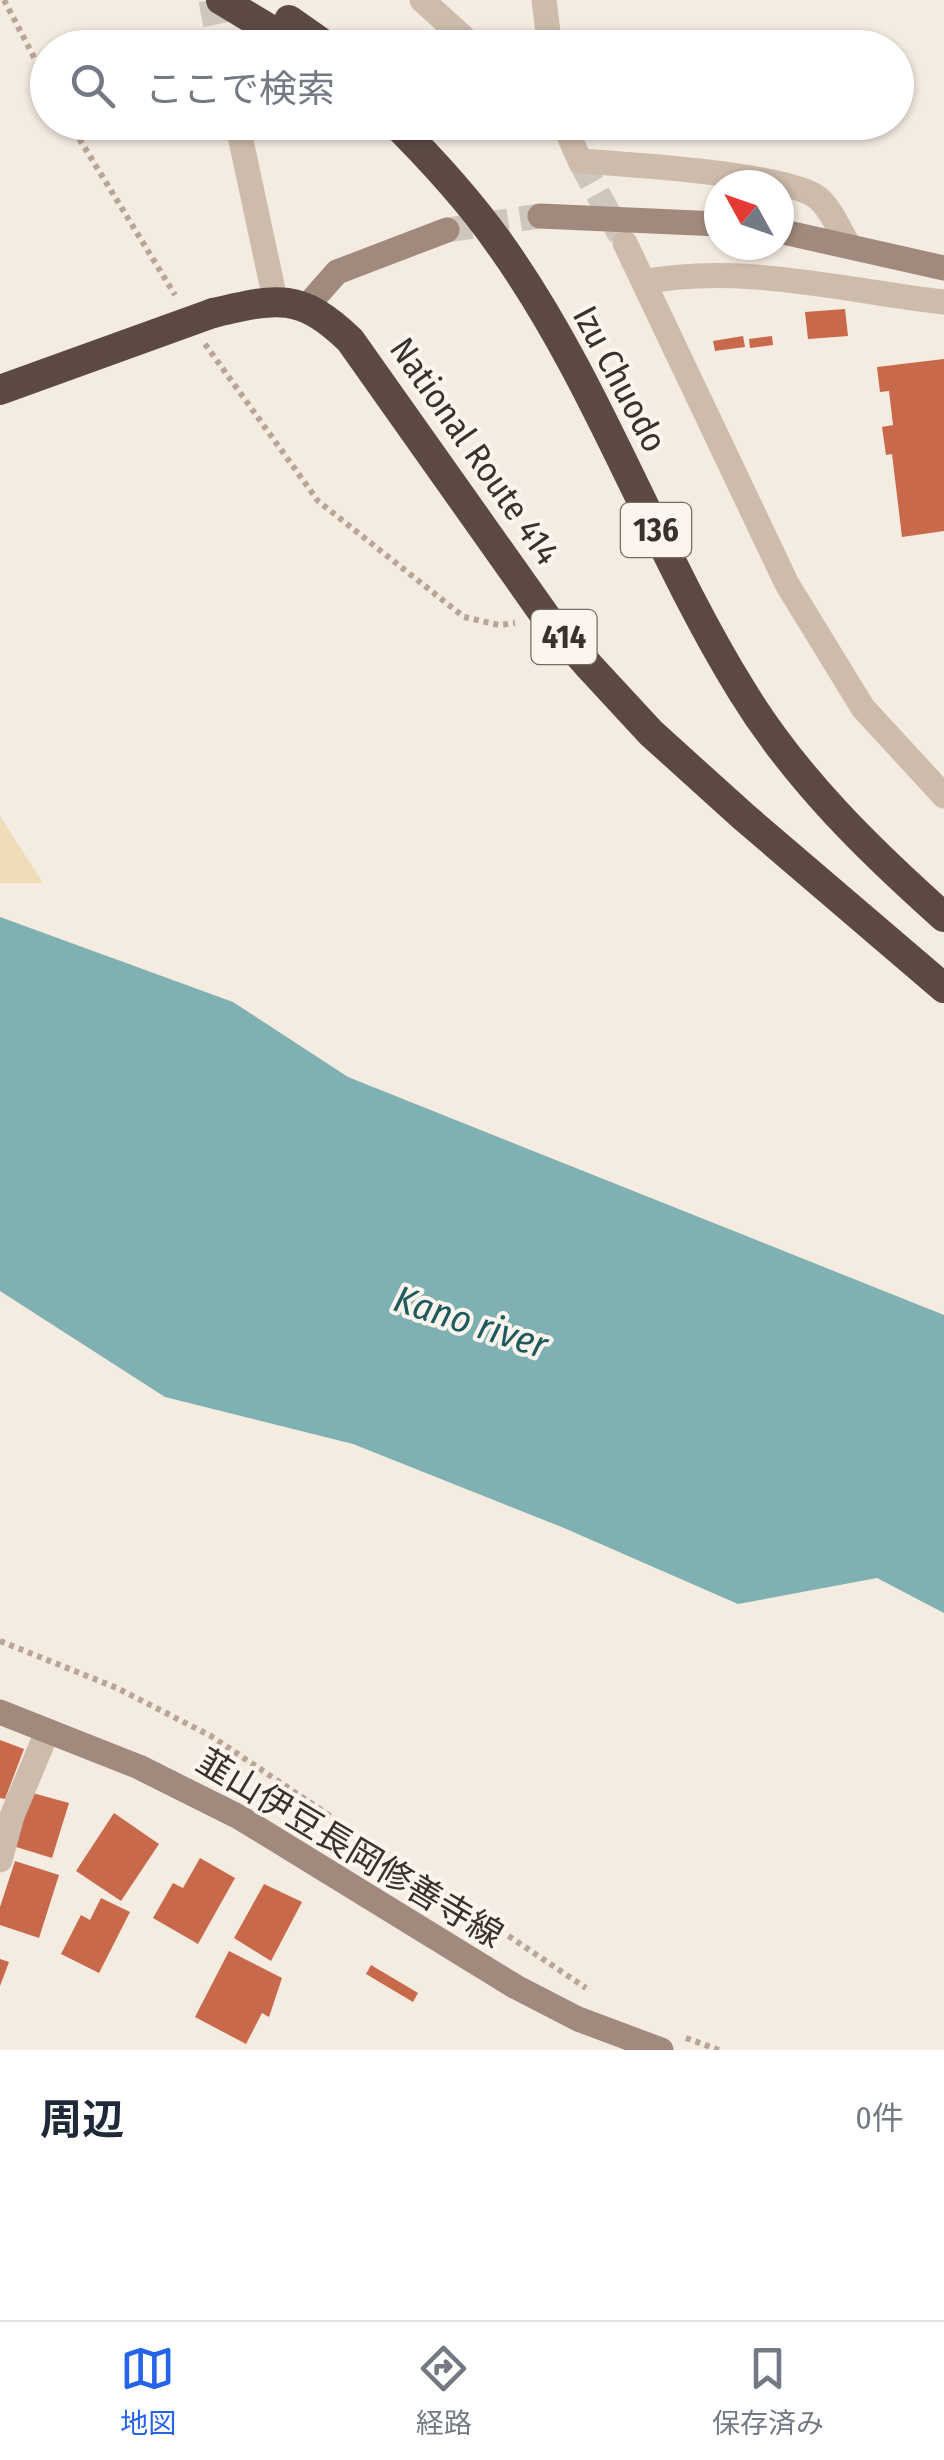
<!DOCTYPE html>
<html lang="ja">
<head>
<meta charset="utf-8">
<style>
	:root { --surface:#fff; --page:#f6f6f7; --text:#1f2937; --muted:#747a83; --line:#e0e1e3; --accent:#2563eb }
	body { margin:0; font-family:"Fira Sans Condensed","Noto Sans JP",sans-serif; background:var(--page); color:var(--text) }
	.compass { position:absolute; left:704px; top:170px; width:90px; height:90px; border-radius:50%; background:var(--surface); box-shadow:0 2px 8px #0004; rotate:310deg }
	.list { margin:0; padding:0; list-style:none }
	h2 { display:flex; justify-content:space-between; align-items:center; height:130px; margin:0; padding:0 40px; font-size:42px }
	h2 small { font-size:32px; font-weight:400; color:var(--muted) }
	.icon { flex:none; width:55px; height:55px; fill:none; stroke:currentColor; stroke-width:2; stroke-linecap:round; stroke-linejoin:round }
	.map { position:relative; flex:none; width:944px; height:2050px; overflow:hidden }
	.search { position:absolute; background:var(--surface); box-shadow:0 2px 8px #0004; left:30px; right:30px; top:30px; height:110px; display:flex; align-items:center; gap:25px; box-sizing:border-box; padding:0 35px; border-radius:55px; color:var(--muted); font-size:38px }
	.sheet { height:270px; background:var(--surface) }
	nav { display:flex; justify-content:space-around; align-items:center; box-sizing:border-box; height:140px; border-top:2px solid var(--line); background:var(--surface); font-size:28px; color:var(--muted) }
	nav a { display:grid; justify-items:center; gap:5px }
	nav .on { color:var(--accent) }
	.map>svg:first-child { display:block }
	.sand { fill:#efdcb8 }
	.water { fill:#7fb0b2 }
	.building { fill:#c8694b }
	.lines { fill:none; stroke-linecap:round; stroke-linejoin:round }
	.street-tunnel { stroke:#cfc6bd; stroke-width:25; stroke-dasharray:25 12; stroke-linecap:butt }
	.secondary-tunnel { stroke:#cfc6bd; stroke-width:25; stroke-dasharray:25 12; stroke-linecap:butt }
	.path { stroke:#b9a596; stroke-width:6; stroke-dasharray:5 5; stroke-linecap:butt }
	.street { stroke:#cdbbac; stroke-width:25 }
	.secondary { stroke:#a18a7d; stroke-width:25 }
	.highway { stroke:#5c4a42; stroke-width:30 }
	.highway-bridge { stroke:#5c4a42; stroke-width:30 }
	.labels { text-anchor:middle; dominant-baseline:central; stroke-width:8; stroke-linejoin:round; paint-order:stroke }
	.shield { fill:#fbf5ee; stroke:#756b66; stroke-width:2.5 }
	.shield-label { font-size:32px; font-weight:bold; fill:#3b302b }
	.street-label { font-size:35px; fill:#3b302b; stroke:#fbf5ee }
	.water-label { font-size:38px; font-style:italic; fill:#1f5a5e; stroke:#fbf5ee }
</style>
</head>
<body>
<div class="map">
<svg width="944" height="2050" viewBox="0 0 944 2050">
	<rect width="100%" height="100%" fill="#f4ebe1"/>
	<!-- sand -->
	<path class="sand" d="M0 816 43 883H0Z"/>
	<!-- water -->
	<path class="water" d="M0 917 233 1002 348 1077 944 1315V1613L877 1578 738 1604 564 1528 353 1444 165 1397 0 1291Z"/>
	<!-- building -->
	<path class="building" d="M845 309 848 336 808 339 805 312Z
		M743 336 745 347 715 351 713 341Z
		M772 336 773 345 750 348 749 339Z
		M944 359V531L902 537 892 454 886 455 882 427 893 425 889 391 880 392 877 367Z
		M0 1740 24 1749 5 1799 0 1798Z
		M29 1792 69 1803 52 1858 13 1846Z
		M114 1813 159 1844 121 1901 76 1871Z
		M200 1858 235 1878 198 1944 153 1918 173 1883 183 1888Z
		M15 1861 59 1875 39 1938 0 1925V1907Z
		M264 1884 302 1902 271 1961 234 1938Z
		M101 1898 130 1912 99 1973 61 1954 81 1915 90 1920Z
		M229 1951 282 1978 269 2017 262 2013 246 2044 195 2017Z
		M0 1959 9 1962 0 1986Z
		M371 1965 418 1993 413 2002 366 1974Z"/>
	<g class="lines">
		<!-- street-tunnel -->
		<path class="street-tunnel" d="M211 0 220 48
			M580 161 621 236"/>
		<!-- secondary-tunnel -->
		<path class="secondary-tunnel" d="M447 230 540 216"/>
		<!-- path -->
		<path class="path" d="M4 0 48 84
			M69 122 175 295
			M205 344 318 501 464 617 499 625 515 623
			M0 1641 117 1688 211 1736 586 1988
			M686 2038 719 2050"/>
		<!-- street -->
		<path class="street" d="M422 0 475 48
			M544 0 550 48
			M237 122 275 299
			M563 122 580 161C624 164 789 174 818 198 831 209 839 229 848 244
			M625 243 787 584 863 708 944 796
			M644 282C741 263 847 291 944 302
			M0 1860 12 1816 47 1732"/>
		<!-- secondary -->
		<path class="secondary" d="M540 216 719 224
			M779 231 944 268
			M307 306 337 272 447 230
			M0 1712 139 1767 239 1817 516 1987 578 2019 661 2050"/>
		<!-- highway -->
		<path class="highway" d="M221 0 301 48
			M289 20 329 48
			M394 122C432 160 468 199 499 243 598 381 653 547 742 691 796 779 868 849 944 917
			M213 313C277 298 300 292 350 340L546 617 589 666 651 733 744 817 944 988"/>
		<!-- highway-bridge -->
		<path class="highway-bridge" d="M0 390 213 313"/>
	</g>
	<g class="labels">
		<!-- shield labels -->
		<g class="shield">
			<rect x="621" y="503" width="70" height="54" rx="8"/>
			<rect x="531.5" y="610" width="65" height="54" rx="8"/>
		</g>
		<g class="shield-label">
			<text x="656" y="530">136</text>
			<text x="564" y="637">414</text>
		</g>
		<!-- street labels -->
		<g class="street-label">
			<text transform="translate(620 379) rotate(62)">Izu Chuodo</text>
			<text transform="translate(475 451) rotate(55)">National Route 414</text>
			<text transform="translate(350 1848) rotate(31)">韮山伊豆長岡修善寺線</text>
		</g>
		<!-- water labels -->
		<g class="water-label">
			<text transform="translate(471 1322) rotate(18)">Kano river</text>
		</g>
	</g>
</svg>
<svg class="compass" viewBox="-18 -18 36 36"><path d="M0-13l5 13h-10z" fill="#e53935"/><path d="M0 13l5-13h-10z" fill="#747a83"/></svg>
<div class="search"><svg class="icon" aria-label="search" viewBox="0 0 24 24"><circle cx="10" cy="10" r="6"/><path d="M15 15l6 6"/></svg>ここで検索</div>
</div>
<section class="sheet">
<h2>周辺<small>0件</small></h2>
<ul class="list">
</ul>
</section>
<nav>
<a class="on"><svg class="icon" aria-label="map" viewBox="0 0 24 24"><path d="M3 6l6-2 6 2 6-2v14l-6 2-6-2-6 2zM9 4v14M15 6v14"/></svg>地図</a>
<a><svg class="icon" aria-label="directions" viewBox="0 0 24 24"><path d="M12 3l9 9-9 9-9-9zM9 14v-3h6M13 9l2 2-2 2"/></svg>経路</a>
<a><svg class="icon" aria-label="saved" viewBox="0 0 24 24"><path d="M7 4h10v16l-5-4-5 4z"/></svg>保存済み</a>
</nav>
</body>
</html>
